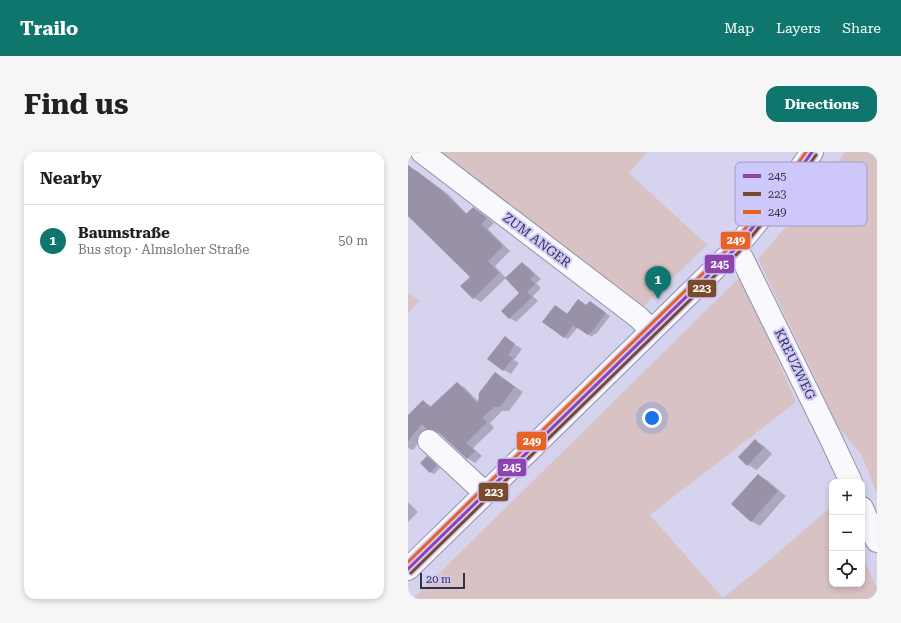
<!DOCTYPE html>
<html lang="en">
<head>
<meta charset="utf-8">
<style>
	:root { --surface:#fff; --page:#f6f6f6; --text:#202124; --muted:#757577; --line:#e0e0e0; --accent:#0f766e }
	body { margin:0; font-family:"Roboto Serif",serif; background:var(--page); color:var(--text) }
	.controls { position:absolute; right:12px; bottom:12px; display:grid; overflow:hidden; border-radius:8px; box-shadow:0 2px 6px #0003 }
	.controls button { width:36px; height:36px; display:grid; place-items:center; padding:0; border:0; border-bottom:1px solid var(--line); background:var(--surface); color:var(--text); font:20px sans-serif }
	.scale { position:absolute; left:12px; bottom:10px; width:45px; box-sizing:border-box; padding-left:4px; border:2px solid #333049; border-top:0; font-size:11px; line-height:14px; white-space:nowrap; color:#333049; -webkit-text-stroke:3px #cec8fa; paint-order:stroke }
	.you { position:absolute; left:244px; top:266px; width:14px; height:14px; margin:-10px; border:3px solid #fff; border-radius:50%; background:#1a73e8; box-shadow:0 0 0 6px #1a73e833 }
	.badge { display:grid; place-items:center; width:26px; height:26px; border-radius:50%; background:var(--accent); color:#fff; font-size:13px; font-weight:700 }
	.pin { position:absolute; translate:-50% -33px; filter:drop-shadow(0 1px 2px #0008) }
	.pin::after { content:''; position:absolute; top:21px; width:14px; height:12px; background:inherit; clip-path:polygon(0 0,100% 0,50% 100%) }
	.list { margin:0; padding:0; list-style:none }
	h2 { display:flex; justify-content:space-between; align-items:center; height:52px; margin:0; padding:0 16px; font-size:17px }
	h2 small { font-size:13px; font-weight:400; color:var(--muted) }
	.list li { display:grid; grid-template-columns:26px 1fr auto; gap:12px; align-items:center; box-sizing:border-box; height:72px; padding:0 16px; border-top:1px solid var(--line) }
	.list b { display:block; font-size:15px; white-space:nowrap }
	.list p { margin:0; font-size:13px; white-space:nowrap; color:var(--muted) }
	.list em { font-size:13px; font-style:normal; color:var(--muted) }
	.icon { flex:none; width:22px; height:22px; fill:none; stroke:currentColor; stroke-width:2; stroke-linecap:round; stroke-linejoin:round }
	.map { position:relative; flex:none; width:469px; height:447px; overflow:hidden; border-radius:12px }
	header { display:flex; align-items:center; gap:24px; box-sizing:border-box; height:56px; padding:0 20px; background:var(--accent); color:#fff }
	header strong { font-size:19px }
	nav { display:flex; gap:22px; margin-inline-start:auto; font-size:14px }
	.intro { display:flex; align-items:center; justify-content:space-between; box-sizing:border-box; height:96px; padding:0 24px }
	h1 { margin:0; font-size:28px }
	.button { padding:10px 18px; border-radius:12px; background:var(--accent); color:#fff; font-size:14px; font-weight:700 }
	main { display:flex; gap:24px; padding:0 24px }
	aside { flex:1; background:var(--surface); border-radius:12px; box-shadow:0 2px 6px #0003 }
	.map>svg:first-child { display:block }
	.green { fill:#d8c2c3 }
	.shadow { fill:#0003 }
	.building { fill:#9891a8 }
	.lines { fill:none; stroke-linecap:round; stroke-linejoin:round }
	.minor-casing { stroke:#9491a8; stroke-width:24 }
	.minor { stroke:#f9f8fd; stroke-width:22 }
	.bus-1-casing { stroke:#cec8fa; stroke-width:6 }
	.bus-2-casing { stroke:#cec8fa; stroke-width:6 }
	.bus-3-casing { stroke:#cec8fa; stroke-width:6 }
	.bus-1 { stroke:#8e44ad; stroke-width:3 }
	.bus-2 { stroke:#7a4b2a; stroke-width:3 }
	.bus-3 { stroke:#e86224; stroke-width:3 }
	.labels { text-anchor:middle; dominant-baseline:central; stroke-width:4; stroke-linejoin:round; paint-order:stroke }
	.street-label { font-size:13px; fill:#333049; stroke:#cec8fa }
	.key { fill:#cec8fa; stroke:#a09ac5; stroke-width:1 }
	.key-label { font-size:11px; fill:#333049 }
	.line-badge { stroke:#cec8fa; stroke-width:1.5 }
	.badge-label { font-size:11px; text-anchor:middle; font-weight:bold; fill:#fff }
</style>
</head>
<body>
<header>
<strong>Trailo</strong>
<nav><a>Map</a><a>Layers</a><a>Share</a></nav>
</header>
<div class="intro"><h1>Find us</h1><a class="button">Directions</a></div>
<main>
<aside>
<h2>Nearby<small></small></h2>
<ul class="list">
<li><span class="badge">1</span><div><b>Baumstraße</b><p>Bus stop · Almsloher Straße</p></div><em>50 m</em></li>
</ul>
</aside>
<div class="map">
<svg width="469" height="447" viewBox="0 0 469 447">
	<rect width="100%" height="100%" fill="#d6d3ef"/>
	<!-- green -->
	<path class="green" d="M32 0H239L221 21 299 93 235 155Z
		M437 0H469V342L454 304 430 274 350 107 415 32Z
		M333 124 388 250 242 363 315 446 358 411 424 354V432H454V404L469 436V447H5Z
		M0 141 12 149 0 161Z"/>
	<!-- shadow -->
	<path class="shadow" d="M2 15 9 19 40 42 59 62 65 56 72 60 86 71 80 77 102 99 87 114 98 126 114 111 120 115 133 127 128 131 133 136 125 144 130 149 108 170 102 166 94 159 112 141 98 126 73 150 66 146 63 125 0 64V17Z
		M186 152 202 164 188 182H186L184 185 170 175 160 187 156 185 148 154 160 162 179 154Z
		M97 186 114 197 106 208 111 211 103 222 96 218 81 207Z
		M87 221 95 226 115 240 101 259H94L82 271 86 276 65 296 74 304 67 311 59 306 32 281H28L21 277 5 298 0 296V264L15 249 24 255 49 231 57 236 71 250Z
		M347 289 356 294 364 302 349 318 340 313 331 305Z
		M19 306 23 308 32 316 26 322 22 320Z
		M350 323 359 328 378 344 352 374 343 369Z
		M0 350 10 360 0 370Z"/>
	<!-- building -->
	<path class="building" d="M0 13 32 37 58 62 65 55 79 66 73 72 95 94 80 109 91 121 65 147 52 134 62 125 0 64Z
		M114 110 127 123 122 127 127 132 119 140 124 145 101 167 93 159 111 141 97 126Z
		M170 147 178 153 182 149 198 161 183 181 182 180 180 183 165 173 156 186 134 170 147 153 159 162Z
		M97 184 107 192 100 203 105 206 95 219 79 207Z
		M87 220 107 235 92 255H86L74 266 79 270 58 291 67 299 59 307 30 280 24 277H19L14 272 0 289V263L15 248 22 255 49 230 70 252 71 241Z
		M347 287 356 296 339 314 330 305Z
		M19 304 29 313 22 321 12 311Z
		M350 322 370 339 343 370 323 352Z"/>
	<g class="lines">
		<defs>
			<path id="minor" d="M14 0 230 165 243 178
				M327 97 334 106 423 287 443 330
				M21 289 77 341
				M454 356 469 389
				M0 417 327 97 390 20 404 0"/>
		</defs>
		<!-- minor casing -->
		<use href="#minor" class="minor-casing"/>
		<!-- minor -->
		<use href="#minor" class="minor"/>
		<defs>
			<path id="bus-1" d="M0 417 327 97 390 20 404 0"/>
			<path id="bus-2" d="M3 421 330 101 394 23 408 3"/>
			<path id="bus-3" d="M0 410 323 94 386 17 398 0"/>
		</defs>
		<!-- bus-1 casing -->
		<use href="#bus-1" class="bus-1-casing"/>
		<!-- bus-2 casing -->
		<use href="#bus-2" class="bus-2-casing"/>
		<!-- bus-3 casing -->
		<use href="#bus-3" class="bus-3-casing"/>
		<!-- bus-1 -->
		<use href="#bus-1" class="bus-1"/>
		<!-- bus-2 -->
		<use href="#bus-2" class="bus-2"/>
		<!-- bus-3 -->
		<use href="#bus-3" class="bus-3"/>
	</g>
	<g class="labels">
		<!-- street labels -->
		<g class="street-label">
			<text transform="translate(129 88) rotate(37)">ZUM ANGER</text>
			<text transform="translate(387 212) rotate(64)">KREUZWEG</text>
		</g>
	</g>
	<!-- legend -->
	<rect x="327" y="10" width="132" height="64" rx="6" class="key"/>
	<rect x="335" y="22" width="18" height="4" fill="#8e44ad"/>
	<rect x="335" y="40" width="18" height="4" fill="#7a4b2a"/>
	<rect x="335" y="58" width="18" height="4" fill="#e86224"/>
	<g class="key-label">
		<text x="360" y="28">245</text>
		<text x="360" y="46">223</text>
		<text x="360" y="64">249</text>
	</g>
	<g class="line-badge">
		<rect x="312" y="79" width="31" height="19" rx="4" fill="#e86224"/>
		<rect x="296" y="102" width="31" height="20" rx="4" fill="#8e44ad"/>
		<rect x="279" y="127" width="30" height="19" rx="4" fill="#7a4b2a"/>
		<rect x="108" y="279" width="31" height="20" rx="4" fill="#e86224"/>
		<rect x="89" y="306" width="30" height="19" rx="4" fill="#8e44ad"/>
		<rect x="70" y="330" width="31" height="20" rx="4" fill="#7a4b2a"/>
	</g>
	<g class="badge-label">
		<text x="328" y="92">249</text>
		<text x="312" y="116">245</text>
		<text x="294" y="140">223</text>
		<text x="124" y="293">249</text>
		<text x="104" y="319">245</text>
		<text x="86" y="344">223</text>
	</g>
</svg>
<div class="controls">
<button>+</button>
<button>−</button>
<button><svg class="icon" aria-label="locate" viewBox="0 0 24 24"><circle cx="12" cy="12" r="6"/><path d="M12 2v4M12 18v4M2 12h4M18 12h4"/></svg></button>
</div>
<div class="scale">20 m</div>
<div class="you"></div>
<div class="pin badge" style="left:250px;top:147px">1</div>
</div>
</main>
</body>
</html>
